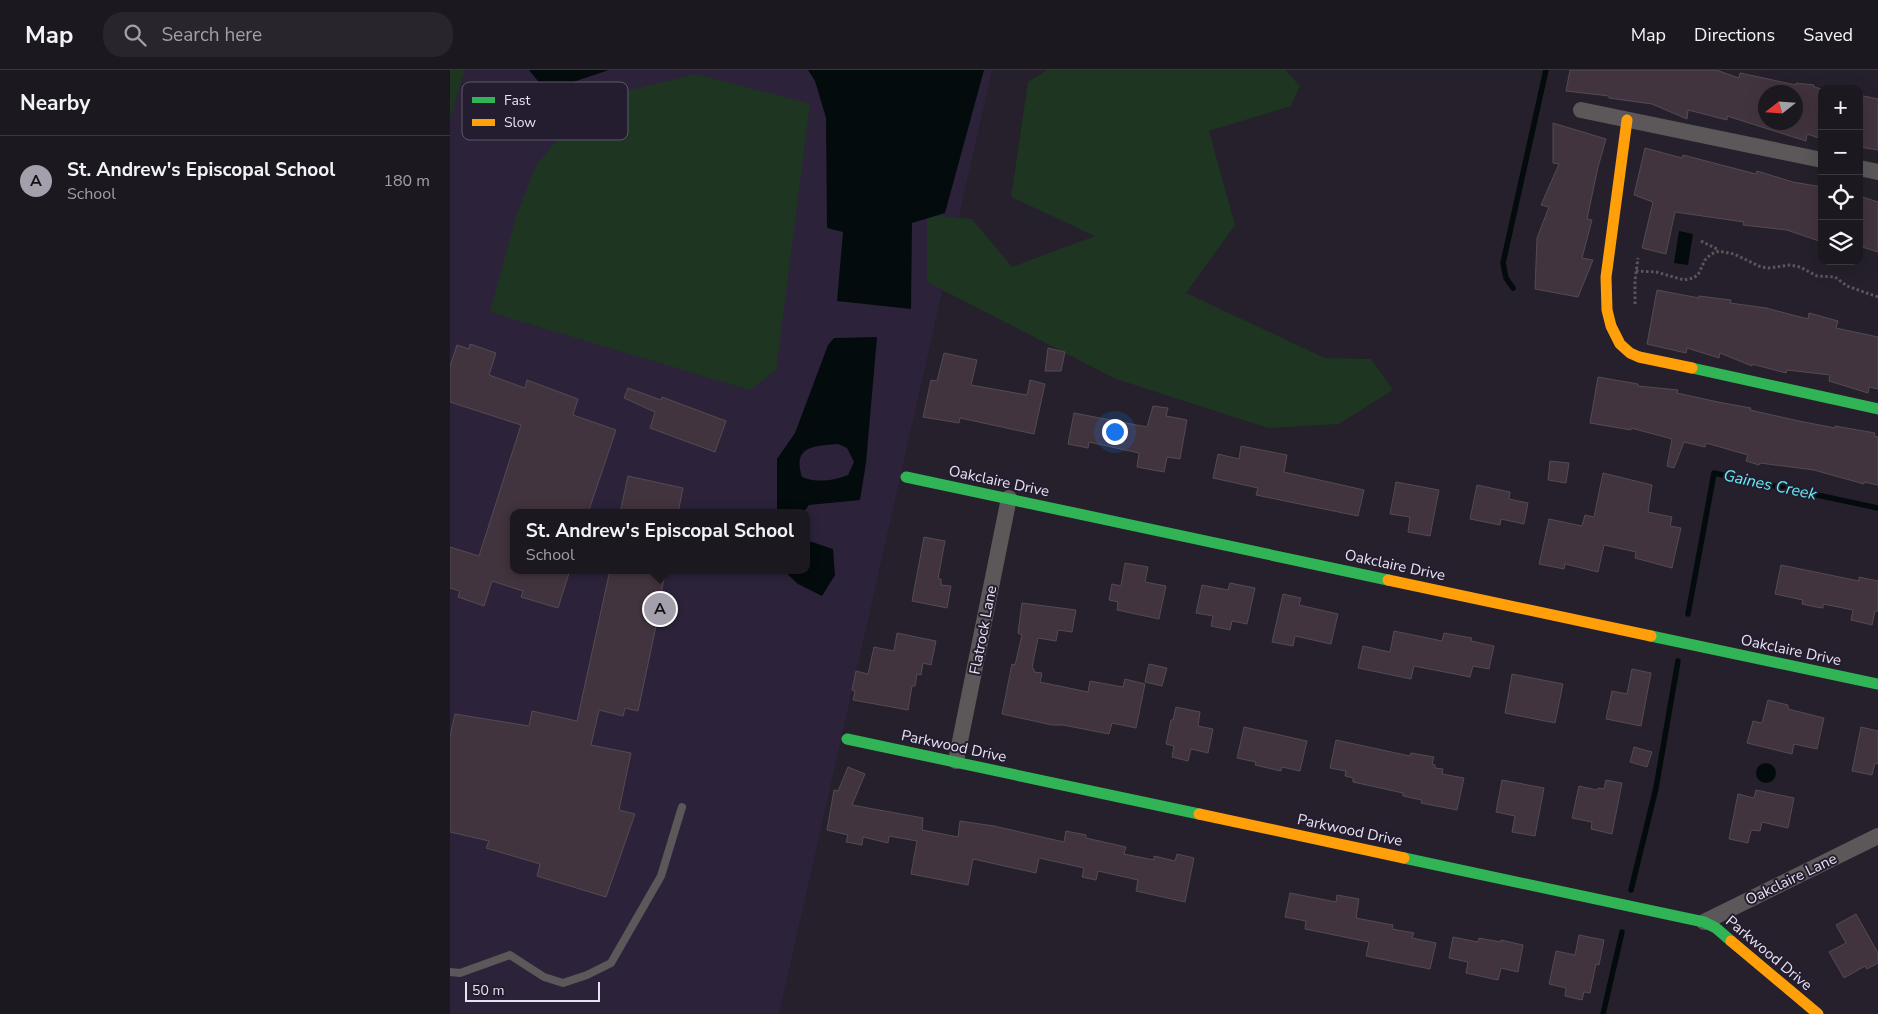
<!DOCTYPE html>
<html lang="en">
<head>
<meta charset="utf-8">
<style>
	:root { --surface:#1c1820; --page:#29252d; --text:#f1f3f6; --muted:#a0a0a5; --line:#3a373e; --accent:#a49fab }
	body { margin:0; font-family:"Nunito Sans",sans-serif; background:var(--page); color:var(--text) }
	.controls { position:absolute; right:15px; top:15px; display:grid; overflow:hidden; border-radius:10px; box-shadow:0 5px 20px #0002 }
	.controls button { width:45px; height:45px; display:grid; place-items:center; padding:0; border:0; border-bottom:1px solid var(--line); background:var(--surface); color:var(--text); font:25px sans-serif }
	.compass { position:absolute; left:1308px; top:15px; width:45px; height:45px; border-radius:50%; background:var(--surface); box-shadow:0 5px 20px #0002; rotate:253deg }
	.scale { position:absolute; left:15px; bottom:12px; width:135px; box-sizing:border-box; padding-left:5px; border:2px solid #e8e3f0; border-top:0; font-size:14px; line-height:18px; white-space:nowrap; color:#e8e3f0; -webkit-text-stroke:4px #241c2f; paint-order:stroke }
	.you { position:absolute; left:664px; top:361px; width:18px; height:18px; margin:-12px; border:4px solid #fff; border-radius:50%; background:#1a73e8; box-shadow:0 0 0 8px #1a73e833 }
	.badge { display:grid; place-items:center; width:32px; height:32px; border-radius:50%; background:var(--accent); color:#111; font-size:16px; font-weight:700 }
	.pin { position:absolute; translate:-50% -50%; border:2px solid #fff; box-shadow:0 1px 5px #0006 }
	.popup { position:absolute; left:60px; top:439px; width:300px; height:65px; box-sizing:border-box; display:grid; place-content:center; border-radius:10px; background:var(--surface); filter:drop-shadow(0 1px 4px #0005); font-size:16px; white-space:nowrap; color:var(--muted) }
	.popup b { font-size:19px; color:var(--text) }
	.popup::after { content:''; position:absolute; left:50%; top:100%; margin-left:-10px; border:10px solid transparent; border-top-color:var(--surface) }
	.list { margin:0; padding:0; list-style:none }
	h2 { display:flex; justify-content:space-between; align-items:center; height:65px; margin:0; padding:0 20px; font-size:21px }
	h2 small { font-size:16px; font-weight:400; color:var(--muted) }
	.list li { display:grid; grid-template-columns:32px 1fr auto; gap:15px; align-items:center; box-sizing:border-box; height:90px; padding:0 20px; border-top:1px solid var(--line) }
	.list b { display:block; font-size:19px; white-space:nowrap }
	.list p { margin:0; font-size:16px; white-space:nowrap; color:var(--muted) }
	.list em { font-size:16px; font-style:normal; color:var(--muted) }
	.icon { flex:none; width:28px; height:28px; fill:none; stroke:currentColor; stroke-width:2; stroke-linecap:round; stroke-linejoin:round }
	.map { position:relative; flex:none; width:1428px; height:944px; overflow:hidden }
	header { display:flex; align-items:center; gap:30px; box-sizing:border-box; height:70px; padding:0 25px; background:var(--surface); border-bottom:1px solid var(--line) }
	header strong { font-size:24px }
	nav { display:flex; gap:28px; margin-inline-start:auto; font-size:18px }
	.search { width:350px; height:45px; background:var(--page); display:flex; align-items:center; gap:12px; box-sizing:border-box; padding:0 18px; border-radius:20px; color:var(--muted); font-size:19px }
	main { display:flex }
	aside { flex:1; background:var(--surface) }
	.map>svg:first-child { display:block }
	.built { fill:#2c233a; fill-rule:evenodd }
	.green { fill:#1d3521 }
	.water { fill:#040b0d; fill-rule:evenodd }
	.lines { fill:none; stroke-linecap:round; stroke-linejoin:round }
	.stream { stroke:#040b0d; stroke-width:5.5 }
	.building { fill:#42343e; stroke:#534b52; fill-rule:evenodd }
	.path { stroke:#5a5659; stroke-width:3; stroke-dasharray:2.5 2.5; stroke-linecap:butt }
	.lane { stroke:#5c5859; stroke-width:8 }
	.street { stroke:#5c5859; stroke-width:16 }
	.fast { stroke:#30b455; stroke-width:11 }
	.slow { stroke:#ff9f0a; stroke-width:11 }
	.labels { text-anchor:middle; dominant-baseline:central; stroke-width:4; stroke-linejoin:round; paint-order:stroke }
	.street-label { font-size:15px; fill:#e8e3f0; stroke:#241c2f }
	.water-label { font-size:16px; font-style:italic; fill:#62f1f7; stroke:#241c2f }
	.key { fill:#241c2f; stroke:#5f5869; stroke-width:1 }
	.key-label { font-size:14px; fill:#e8e3f0 }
</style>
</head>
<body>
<header>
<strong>Map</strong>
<div class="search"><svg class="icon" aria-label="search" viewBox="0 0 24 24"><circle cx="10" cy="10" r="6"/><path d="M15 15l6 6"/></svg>Search here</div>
<nav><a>Map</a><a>Directions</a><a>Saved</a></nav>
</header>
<main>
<aside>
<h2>Nearby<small></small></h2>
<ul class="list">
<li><span class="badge">A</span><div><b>St. Andrew's Episcopal School</b><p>School</p></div><em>180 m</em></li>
</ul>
</aside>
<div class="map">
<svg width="1428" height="944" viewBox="0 0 1428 944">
	<rect width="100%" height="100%" fill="#25202b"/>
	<!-- built -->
	<path class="built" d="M0 0H542L329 944H0ZM64 443H356V500H64Z"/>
	<!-- green -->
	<path class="green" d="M0 0H15L0 48Z
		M597 0H835L850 16 841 36 759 61 785 155 736 223 875 288 921 289 943 320 889 354 818 358 666 309 477 212V145L522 149 562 197 645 166 561 127 578 12Z
		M246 4 360 34 326 300 300 320 40 242 66 146 87 94 126 48 147 28Z"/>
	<!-- water -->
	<path class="water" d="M79 0H159L96 21Z
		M355 0H534L495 143 462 153 461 239 387 231 393 162 377 158 376 48 365 11 358 0Z
		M1229 161 1243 164 1238 195 1224 193Z
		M427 267 416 393 410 430 359 435 353 443H327V389L345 363 378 275 384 268ZM388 374 397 378 404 392 398 405C384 411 366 413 352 407 342 376 364 376 388 374Z
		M356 470 383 479 385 505 372 526 348 514 333 500H356Z
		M1306 703a10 10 0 1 1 20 0a10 10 0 1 1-20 0Z"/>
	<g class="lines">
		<!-- stream -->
		<path class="stream" d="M1063 218 1056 208 1053 193 1096 0
			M1238 544 1264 403 1428 438
			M1181 820 1206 718 1228 591
			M1153 944 1172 862"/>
	</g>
	<!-- building -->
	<path class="building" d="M1120 0H1266L1289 8 1290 3 1346 15V13L1364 15V17L1372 19V69L1357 64 1356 71 1277 46V50L1238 40 1237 49 1202 34 1159 28V26L1116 21ZM1316 22H1346V52H1316Z
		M1409 25 1428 29V80L1409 77Z
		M1103 53 1156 69 1148 97 1137 149 1142 150 1132 188 1143 190 1128 227 1085 219 1087 168 1099 137 1091 135 1109 94 1103 93Z
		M1195 78 1232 88 1233 85 1306 104 1307 101 1343 112 1372 117V156L1369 171 1337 160 1293 155 1294 152 1225 142 1216 184 1192 178 1203 132 1184 125Z
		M1409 126 1428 132V182L1409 176Z
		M1207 220 1249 228V226L1281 230 1280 233 1316 238 1358 249 1359 243 1388 251 1386 258 1428 267V319L1419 317 1418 323 1379 311 1380 305 1337 300 1336 303 1302 294V296L1270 283 1269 288 1237 278 1236 283 1197 274Z
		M20 274 46 283 39 305 75 318 77 310 128 329 123 345 166 360 138 443H64V500H120L108 538 71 527 73 521 42 511 34 536 8 527 10 521 0 518V477L29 486 71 355 0 332V296L7 275 19 279Z
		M598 278 615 282 611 301H595Z
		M494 283 527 290 521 315 577 325 580 310 595 314 584 364 510 348 509 353 473 347 481 310 487 311Z
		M1148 307 1188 314V316L1228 320 1227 323 1268 332 1301 338 1300 340 1349 351 1385 358V356L1425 363 1424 366 1428 367V415L1414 412V414L1364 400 1310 393 1309 395 1296 391 1298 385 1256 373 1255 377 1234 372 1224 398 1217 396 1222 369 1181 358V360L1140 353Z
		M178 318 211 330 212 327 276 351 265 382 200 358 205 342 174 328Z
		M703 336 718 338 716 346 737 350 730 389 717 387 714 402 687 397 689 383 639 372 638 378 618 374 624 343 697 357Z
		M791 376 837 385 834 402 914 420 908 446 806 425 808 418 763 408 768 384 789 389Z
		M1100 391 1119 393 1116 413 1098 410Z
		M1153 403 1202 415 1198 442 1222 447 1220 456 1231 458 1222 498 1185 488 1186 482 1154 475 1148 502 1115 494 1114 499 1089 494 1099 449 1132 456 1135 445 1144 447Z
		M178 406 233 418 228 443H170Z
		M946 412 989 420 980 466 958 462 960 447 940 444Z
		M1027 415 1060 422 1059 429 1078 433 1074 454 1051 449 1050 455 1020 449Z
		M474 467 495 471 488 509H491V515L501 516 497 538 462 531Z
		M675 493 698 497 695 512 716 516 709 549 667 540 668 532 659 530 662 514 671 516Z
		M1331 495 1409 511V507L1428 511V541H1425L1422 555 1401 550 1403 540 1373 534V538L1366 537 1352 534 1353 530 1325 524Z
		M160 500H216L208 537H210L188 641 175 638 173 646 149 640 141 675 181 683 169 740 185 744 156 827 87 806 90 794 36 778 39 771 0 762V666L5 644 79 656 82 641 127 651Z
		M780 513 805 518 797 554 782 551 780 560 761 556 763 546 746 543 752 515 778 520Z
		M833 524 851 528 849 535 888 544 881 574 845 566 843 576 822 572Z
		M572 533 626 540 622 562 608 560 606 571 588 568 582 598 584 599V602L592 603 590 612 638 622 640 611 673 617 675 609 695 614 686 658 662 653 659 664 613 655H602L552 644 562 594 565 595 572 565 568 563Z
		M944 561 992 571 994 563 1022 568 1021 571 1044 576 1039 599 1023 596 1020 607 964 596 961 609 908 598 913 576 940 582Z
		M447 563 486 571 481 595 473 593 471 605 467 604 465 616H462L458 640 403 630 405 621 402 620 406 601 418 604 424 577 444 581Z
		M699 594 717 598 712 616 695 612Z
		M1182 599 1201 603 1191 656 1156 649 1162 621 1177 624Z
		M1062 604 1113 614 1105 653 1055 643Z
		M1318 630 1338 635V639L1374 648 1367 679 1344 674 1342 684 1297 673 1303 651 1312 653Z
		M726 637 750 642 748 656 763 659 758 683 741 679 738 691 722 687 724 676 716 674 721 650H723Z
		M794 657 857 671 850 701 832 697 831 701 805 695 806 692 787 688Z
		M1411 657 1428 661V694L1425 693 1422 705 1402 701Z
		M886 670 960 686 961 683 984 687 982 694 985 695V698L993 699 992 704 1014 708 1007 740 971 733 972 730 953 726V723L903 712V708L895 706 896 701 880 698Z
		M1184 677 1202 682 1197 697 1180 692Z
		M398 697 415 704 402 735 473 748 472 760 508 767 510 751 544 756 614 772 616 761 636 765V768L676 777 674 784 704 790V786L725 791 727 784 744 788 735 832 686 821 688 810 648 801 646 810 632 807 634 798 589 788 586 803 523 789 518 815 461 804 467 771 439 766 438 773 413 767 412 775 396 772 398 765 377 760 384 720 388 721Z
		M1052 710 1094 718 1085 766 1062 762 1065 746 1046 742Z
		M1156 710 1172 713 1162 764 1141 759 1142 752 1122 748 1129 716 1147 720 1148 718 1154 719Z
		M1306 720 1344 728 1338 758 1312 752 1310 761 1301 760 1298 773 1279 769 1288 724 1304 728Z
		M840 823 886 832 887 825 909 829 906 848 943 855 942 859 964 863 962 868 986 873 980 899 916 886 919 872 855 859 856 851 835 847Z
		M1406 844 1428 883V893L1417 899 1415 896 1394 908 1379 882 1396 873 1386 855Z
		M1129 865 1154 870 1149 895 1146 894 1140 923 1134 922 1132 930 1115 926 1116 918 1099 914 1106 881 1125 885Z
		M1003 867 1028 872 1029 868 1051 872V870L1073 875 1068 902 1051 898 1048 910 1016 903 1018 892 999 888Z"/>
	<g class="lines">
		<!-- path -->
		<path class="path" d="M1251 171 1269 180
			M1186 201 1206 202 1234 210 1243 208 1248 205 1255 190 1261 184 1269 181 1284 184 1311 197 1319 198 1340 195 1350 197 1367 206 1385 207 1397 216 1428 227
			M1185 234V210L1188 188"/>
		<!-- lane -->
		<path class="lane" d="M0 902 10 903 60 885 94 907 113 913 137 905 161 893 211 806 232 737"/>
		<!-- street -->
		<path class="street" d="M1131 40 1372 90
			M1409 98 1428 102
			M506 691 559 428
			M1254 852 1428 766"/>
		<!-- fast -->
		<path class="fast" d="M1242 298 1428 339
			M456 407 938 510
			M1201 566 1428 614
			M397 669 749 744
			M954 788 1254 852 1266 858 1281 871"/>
		<!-- slow -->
		<path class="slow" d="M1177 50 1156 207 1157 240 1161 256 1170 274 1180 283 1189 287 1242 298
			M938 510 1201 566
			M749 744 954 788
			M1281 871 1368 944"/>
	</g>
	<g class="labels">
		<!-- street labels -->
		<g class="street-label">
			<text transform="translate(549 411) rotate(12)">Oakclaire Drive</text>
			<text transform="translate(945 495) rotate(12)">Oakclaire Drive</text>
			<text transform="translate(533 560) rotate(-79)">Flatrock Lane</text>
			<text transform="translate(1341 580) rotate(12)">Oakclaire Drive</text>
			<text transform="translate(504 676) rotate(12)">Parkwood Drive</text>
			<text transform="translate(900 760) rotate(12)">Parkwood Drive</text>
			<text transform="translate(1341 809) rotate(-26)">Oakclaire Lane</text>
			<text transform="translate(1319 883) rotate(40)">Parkwood Drive</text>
		</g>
		<!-- water labels -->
		<g class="water-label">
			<text transform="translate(1320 415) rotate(12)">Gaines Creek</text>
		</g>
	</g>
	<!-- legend -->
	<rect x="12" y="12" width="166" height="58" rx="8" class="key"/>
	<rect x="22" y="27" width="23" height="6" fill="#30b455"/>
	<rect x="22" y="49" width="23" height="7" fill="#ff9f0a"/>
	<g class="key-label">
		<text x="54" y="35">Fast</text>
		<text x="54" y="57">Slow</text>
	</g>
</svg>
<div class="controls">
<button>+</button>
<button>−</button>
<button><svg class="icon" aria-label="locate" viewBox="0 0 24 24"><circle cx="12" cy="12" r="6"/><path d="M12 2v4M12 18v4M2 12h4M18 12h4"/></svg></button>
<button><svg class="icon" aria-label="layers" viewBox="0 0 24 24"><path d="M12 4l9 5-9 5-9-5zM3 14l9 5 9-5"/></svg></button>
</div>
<svg class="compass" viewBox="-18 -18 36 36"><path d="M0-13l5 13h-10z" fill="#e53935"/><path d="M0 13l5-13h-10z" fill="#a0a0a5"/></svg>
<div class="scale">50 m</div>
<div class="you"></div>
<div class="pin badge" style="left:210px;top:539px">A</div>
<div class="popup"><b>St. Andrew's Episcopal School</b>School</div>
</div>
</main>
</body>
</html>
